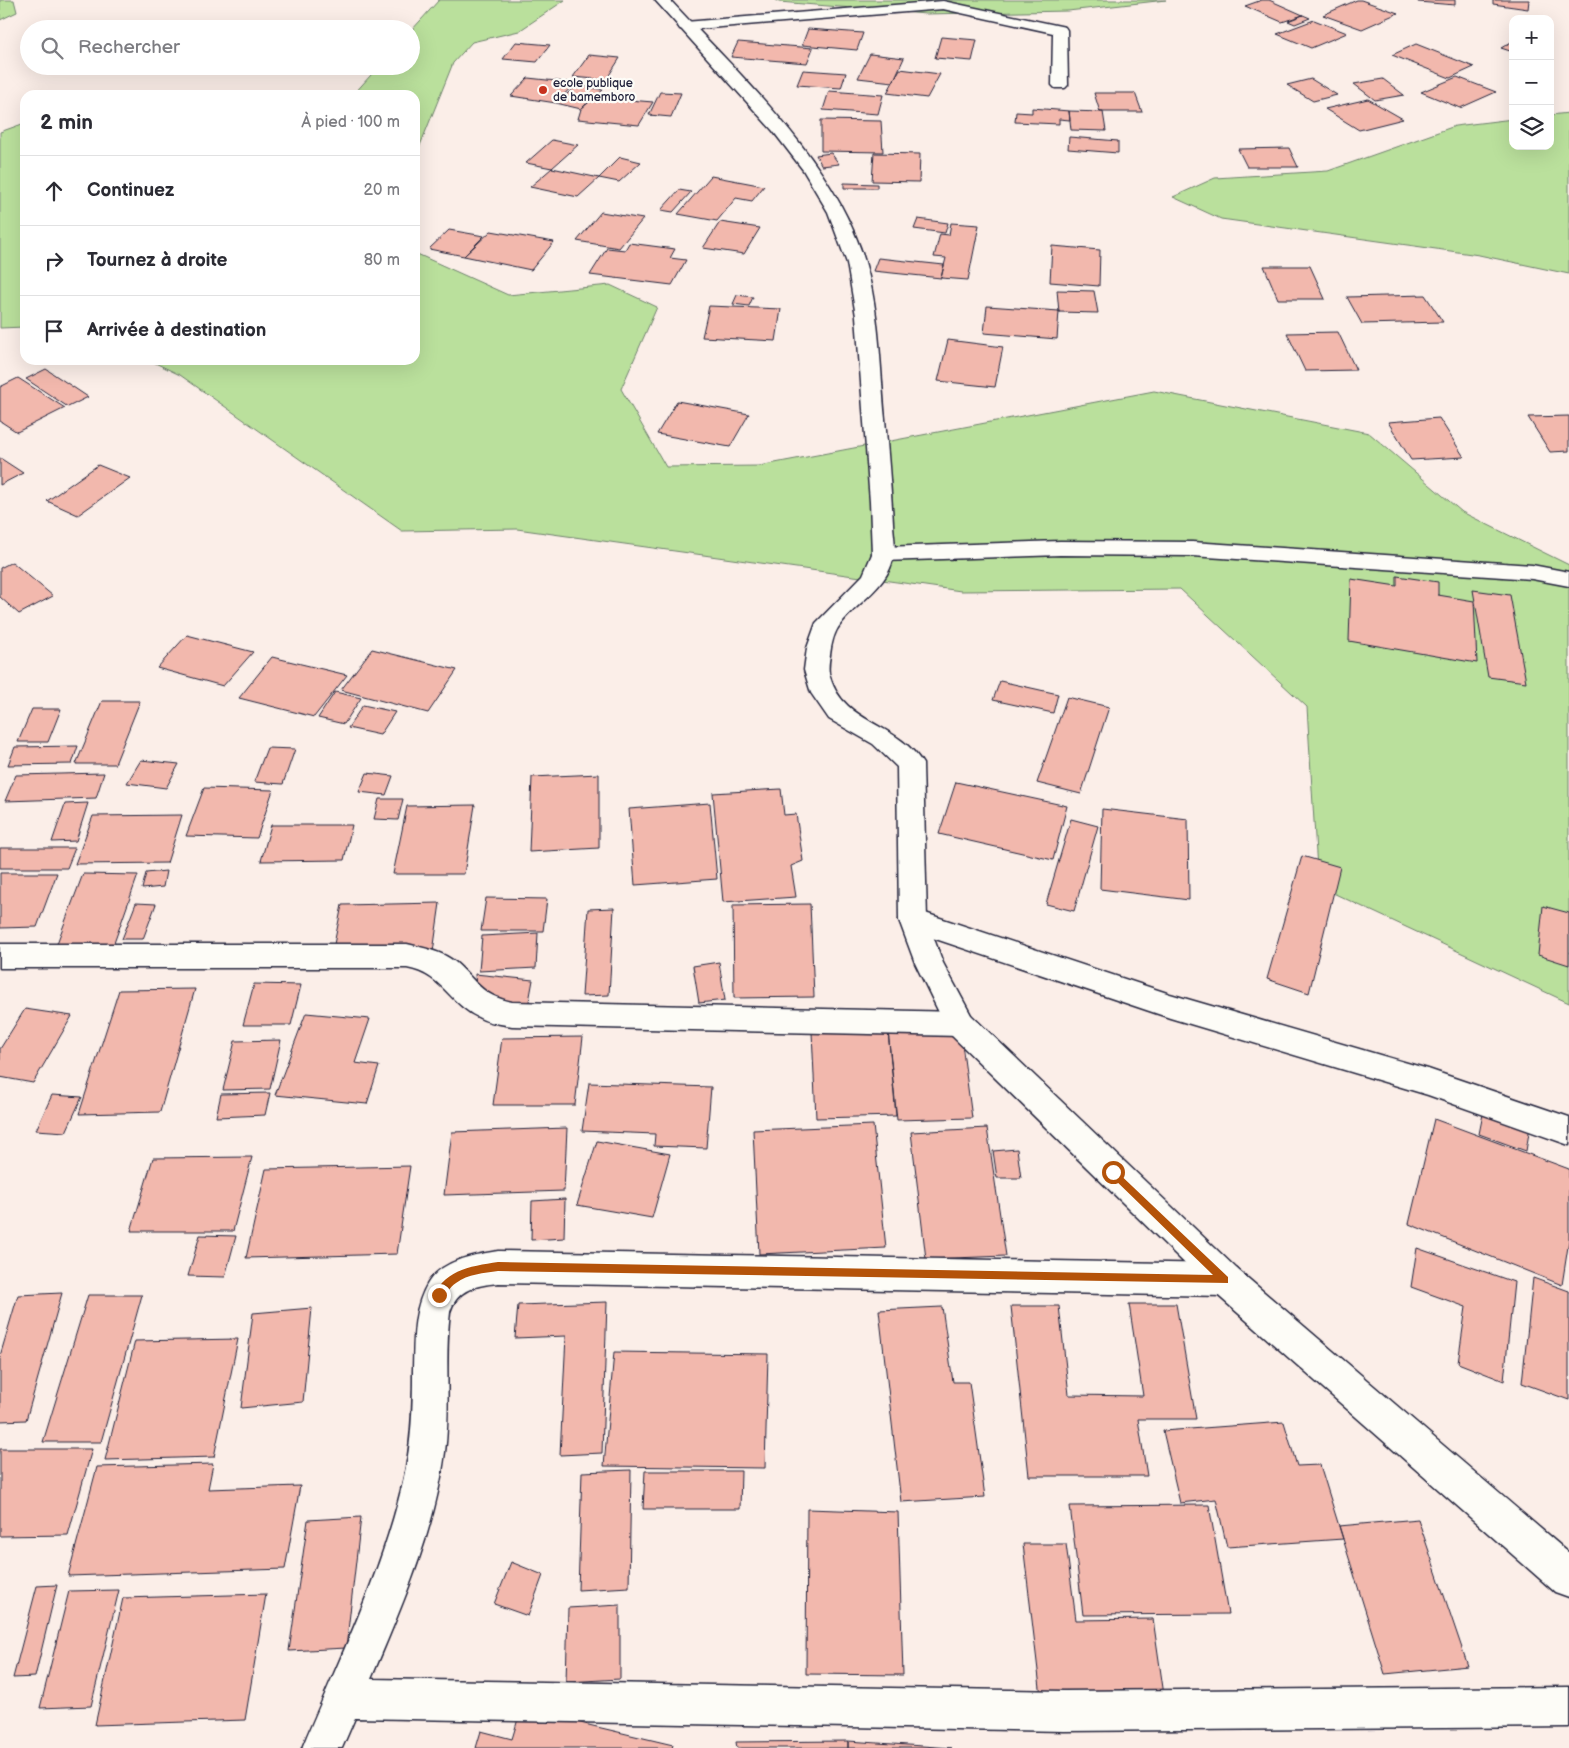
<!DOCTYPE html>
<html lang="fr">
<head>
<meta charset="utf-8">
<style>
	:root { --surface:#fff; --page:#f2f2f3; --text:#2b2b33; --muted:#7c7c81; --line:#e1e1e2 }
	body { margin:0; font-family:"Balsamiq Sans",sans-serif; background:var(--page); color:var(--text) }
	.controls { position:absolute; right:15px; top:15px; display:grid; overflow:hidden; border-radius:10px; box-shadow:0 5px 20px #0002 }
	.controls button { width:45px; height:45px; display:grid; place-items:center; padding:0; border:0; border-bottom:1px solid var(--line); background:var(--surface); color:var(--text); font:25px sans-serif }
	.stop { position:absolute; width:15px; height:15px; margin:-11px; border:4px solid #b45309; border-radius:50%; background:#fff }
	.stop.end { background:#b45309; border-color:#fff; box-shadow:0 1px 5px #0008 }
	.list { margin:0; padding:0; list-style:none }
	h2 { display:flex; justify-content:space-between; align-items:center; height:65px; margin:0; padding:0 20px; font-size:21px }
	h2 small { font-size:16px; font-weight:400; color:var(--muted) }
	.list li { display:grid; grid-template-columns:32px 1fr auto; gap:15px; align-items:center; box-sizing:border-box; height:70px; padding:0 20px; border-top:1px solid var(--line) }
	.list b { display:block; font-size:19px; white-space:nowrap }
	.list em { font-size:16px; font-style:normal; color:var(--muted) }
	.icon { flex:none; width:28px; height:28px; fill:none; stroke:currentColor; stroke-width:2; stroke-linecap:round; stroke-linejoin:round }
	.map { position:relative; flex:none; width:1569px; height:1748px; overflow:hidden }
	.search { position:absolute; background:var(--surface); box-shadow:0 5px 20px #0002; left:20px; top:20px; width:400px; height:55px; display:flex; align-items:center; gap:12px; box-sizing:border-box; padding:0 18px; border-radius:28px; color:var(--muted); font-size:19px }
	.panel { position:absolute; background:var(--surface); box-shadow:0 5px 20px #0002; left:20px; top:90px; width:400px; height:275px; border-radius:15px }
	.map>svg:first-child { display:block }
	.green { fill:#bae09c; stroke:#6e816c }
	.building { fill:#f2b8ad; stroke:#22223b }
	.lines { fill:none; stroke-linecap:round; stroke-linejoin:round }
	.street-casing { stroke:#22223b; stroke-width:3 }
	.secondary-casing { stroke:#22223b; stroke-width:3 }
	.street { fill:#fdfcf7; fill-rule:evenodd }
	.secondary { fill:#fdfcf7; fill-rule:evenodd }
	.route { fill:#b45309 }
	.poi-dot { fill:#c8321e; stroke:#fdfcf7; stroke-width:2 }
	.labels { text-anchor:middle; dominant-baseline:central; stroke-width:4.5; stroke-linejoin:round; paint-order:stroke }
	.far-poi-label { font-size:12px; fill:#22223b; stroke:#fdfcf7; text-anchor:start }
</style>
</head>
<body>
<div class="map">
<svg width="1569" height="1748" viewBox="0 0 1569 1748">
	<rect width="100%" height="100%" fill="#fbeee8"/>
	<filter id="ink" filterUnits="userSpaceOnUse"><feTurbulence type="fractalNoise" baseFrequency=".02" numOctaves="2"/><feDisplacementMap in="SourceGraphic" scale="10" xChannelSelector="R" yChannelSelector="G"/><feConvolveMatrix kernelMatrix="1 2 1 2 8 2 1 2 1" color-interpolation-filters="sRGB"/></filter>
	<g filter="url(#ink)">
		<!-- green -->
		<path class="green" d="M0 0H14L17 12 0 20Z
			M439 0H565L519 31 472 42 453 63 415 158V95H353L379 66H411V31Z
			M775 0H1166L1068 11 926 14 779 2Z
			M1569 113V274L1479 255 1221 219 1173 197 1215 178 1328 171 1455 126 1513 119V146H1550V115Z
			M25 123V327L0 328V132Z
			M415 253 508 295 610 285 657 307 621 389 666 467 759 466 1154 391 1369 433 1462 512 1569 565V1003L1318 886 1307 707 1180 589 961 591 517 529 402 531 180 375 149 360H415Z"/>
		<!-- building -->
		<path class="building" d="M1262 0H1269L1303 15 1282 22 1245 6Z
			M1357 0H1361L1398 13 1362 29 1323 15Z
			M1418 0H1455V5L1418 2Z
			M1493 0H1529L1528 9 1493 4Z
			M1303 15 1310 18 1295 24 1288 21Z
			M1314 20 1347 33 1311 48 1277 34Z
			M329 24 355 28 323 29Z
			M808 29 863 33 857 50 802 45Z
			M941 37 977 40 972 61 935 58Z
			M1513 41V52L1501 48Z
			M516 42 550 45 537 62 503 59Z
			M738 42 813 48 807 63 731 57Z
			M1416 44 1474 67 1450 78 1392 55Z
			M870 54 904 58 893 82 858 78Z
			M589 55 620 58 606 80 573 77Z
			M326 66H369L364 71Z
			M900 69 940 74 927 98 887 93Z
			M803 70 846 73 841 88 797 85Z
			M1457 77 1496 92 1460 108 1421 92Z
			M528 78 575 83 556 103 511 96Z
			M1311 79 1337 95 1313 101 1287 85Z
			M1383 79 1404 95 1375 100 1354 84Z
			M578 85 603 90 581 109 556 103Z
			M829 91 883 95 878 114 823 110Z
			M660 92 681 93 671 117 649 115Z
			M1094 93H1135L1142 112H1100Z
			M593 97 653 102 639 125 578 119 581 109Z
			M1368 99 1403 119 1359 130 1325 109Z
			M1032 108 1069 111 1070 120 1059 119V124L1015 122 1016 112 1032 113Z
			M1069 111 1103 112 1106 131 1071 130Z
			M821 120 881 121 883 152 821 151Z
			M1069 137 1118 141V153L1068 149Z
			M552 140 578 145 552 168 526 163Z
			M1289 148 1298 167H1247L1238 149Z
			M831 153 839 164 822 166 816 155Z
			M874 153 920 154 919 182 872 181Z
			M620 157 641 162 619 182 599 178Z
			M552 168 599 178 578 197 530 187Z
			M711 176 764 186 752 201 736 198 717 221 678 214Z
			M844 183 877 184V188H844Z
			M679 190 691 192 673 212 661 210Z
			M601 212 643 219 619 248 577 241Z
			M918 219 948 223 945 233 914 229Z
			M720 222 760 228 744 254 703 248Z
			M951 223 979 225 968 280 941 278 946 258 934 257 940 234 949 235Z
			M449 230 484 236 464 256 429 249Z
			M491 231 554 242 531 270 464 256Z
			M629 243 675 249 670 258 686 260 672 285 590 275 607 248 625 250Z
			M1052 246 1100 250 1099 286 1050 282Z
			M878 258 944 265 941 278 873 271Z
			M1264 266H1310L1325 299H1278Z
			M1057 290 1094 291 1098 313 1059 312Z
			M737 295 753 297 749 306 733 304Z
			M1425 295 1443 322 1362 324 1347 297Z
			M709 306 781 309 776 341 702 337Z
			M987 306 1059 311 1057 339 984 333Z
			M1338 332 1356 370 1305 371 1287 333Z
			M948 340 1003 347 995 387 938 381Z
			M46 369 88 397 68 407 26 379Z
			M18 378 65 408 17 432 0 421V387Z
			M677 401 749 414 730 447 657 434Z
			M1569 416V451L1550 452 1528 417Z
			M1439 418 1464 457 1411 460 1388 422Z
			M0 458 23 473 0 485Z
			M98 465 130 478 78 515 47 501Z
			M12 562 53 596 19 614 0 597V568Z
			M1397 576 1438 582V595L1474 601 1477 663 1349 641 1351 579 1397 586Z
			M1473 590 1510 595 1526 682 1488 677Z
			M187 635 253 652 223 686 157 668Z
			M372 649 457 670 428 713 341 690Z
			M272 657 347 675 314 717 239 698Z
			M1000 681 1058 694 1053 713 993 700Z
			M335 692 361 698 344 724 318 718Z
			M1067 697 1109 707 1081 794 1037 783Z
			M102 701H140L115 764H76Z
			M363 705 395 712 380 735 348 728Z
			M32 709H61L48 742H18Z
			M78 746 72 764 8 765 15 747Z
			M267 748 295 749 283 784 254 782Z
			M141 760 179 764 166 788 127 783Z
			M104 773 96 798 5 801 16 775Z
			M367 773 393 776 386 795 359 792Z
			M599 774V848L529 852 532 777Z
			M956 782 1067 806 1053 860 939 834Z
			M204 788 273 790 257 838 186 836Z
			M781 789 784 815 796 814 803 861 791 866 796 897 723 902 713 793Z
			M379 799H403L398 820 374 819Z
			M88 803 76 841 52 842 65 804Z
			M710 803 717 879 635 885 629 809Z
			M475 805 464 874H393L407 806Z
			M1102 809 1188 819 1189 900 1100 889Z
			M182 815 167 863 75 864 93 816Z
			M1071 819 1098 826 1074 911 1046 904Z
			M271 825H352L344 860 261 861Z
			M0 848H75L67 868H0Z
			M1302 856 1340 867 1309 993 1267 979Z
			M166 871 163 887 142 889 146 873Z
			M0 873H57L37 927 0 928Z
			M83 874 138 875 113 946H56Z
			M486 898 547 899 543 931H481Z
			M136 903 156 904 143 939H122Z
			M440 903 433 952 332 954 342 905Z
			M810 904 814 997 734 998 733 905Z
			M1543 906 1569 913V965L1538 955Z
			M614 908 609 995 582 996 588 909Z
			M538 933 536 968 479 971 482 936Z
			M719 962 725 1000 699 1003 693 966Z
			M475 974 533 980 527 1012 476 990Z
			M254 984 301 985 291 1025H243Z
			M195 989 160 1112 79 1114 119 990Z
			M25 1009 72 1016 33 1083 0 1077V1049Z
			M306 1013 370 1019 355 1063 379 1066 367 1104 275 1095Z
			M960 1029 972 1118 897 1120 888 1031Z
			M888 1031 896 1116 816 1118 812 1032Z
			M583 1037 575 1105H493L502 1038Z
			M281 1040 270 1089 223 1090 235 1041Z
			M589 1083 711 1087 706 1148 654 1146 655 1134 582 1131Z
			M270 1093 265 1115 216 1117 221 1094Z
			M52 1095 82 1097 66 1132 36 1130Z
			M1485 1104 1531 1120 1526 1151 1479 1134Z
			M1434 1119 1569 1169V1240L1562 1285 1409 1224Z
			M873 1125 886 1248 759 1254 753 1130Z
			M567 1128 564 1191 444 1195 452 1132Z
			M987 1128 1006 1256 926 1259 911 1132Z
			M597 1141 670 1154 652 1218 577 1205Z
			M1017 1149 1021 1178H997L993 1151Z
			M252 1157 233 1231H131L153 1158Z
			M410 1166 397 1254 246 1258 266 1169Z
			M565 1199 564 1238 531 1240 532 1201Z
			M200 1235 236 1236 225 1277 188 1276Z
			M1417 1248 1514 1282 1504 1381 1458 1363 1466 1307 1411 1287Z
			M1533 1278 1569 1291V1400L1522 1383Z
			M62 1293 26 1420 0 1421V1356L18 1295Z
			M88 1295H142L101 1442H43Z
			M607 1302 602 1453 560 1455 566 1336 515 1338 518 1305Z
			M1129 1304H1176L1196 1419H1138L1147 1476H1029L1011 1306H1059L1069 1395 1143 1396Z
			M942 1307 953 1382H969L985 1497 901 1502 879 1310Z
			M312 1308 303 1402 241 1408 253 1313Z
			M238 1339 214 1457 105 1460 135 1341Z
			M614 1352 768 1354 765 1468 604 1466Z
			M1284 1422 1297 1466 1320 1465 1343 1539 1227 1547 1216 1499 1180 1503 1163 1431Z
			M0 1449H92L68 1535 0 1536Z
			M213 1464 208 1489 300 1486 285 1569 68 1576 97 1467Z
			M631 1470 629 1587 578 1590 582 1472Z
			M645 1471H741L740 1509H643Z
			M1209 1505 1228 1614 1083 1615 1070 1506Z
			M807 1509 898 1512 903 1675 806 1674Z
			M361 1517 346 1648 289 1651 308 1520Z
			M1418 1519 1468 1666 1385 1674 1339 1526Z
			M1023 1544H1066L1076 1620 1153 1619 1164 1695 1041 1696Z
			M511 1562 543 1575 528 1616 494 1604Z
			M57 1585 35 1677 13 1678 37 1586Z
			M119 1590 91 1706 40 1708 69 1591Z
			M266 1594 245 1720 95 1725 123 1598Z
			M620 1605V1679L566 1682 568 1608Z
			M521 1709 673 1745 672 1748H476L481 1731 512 1739Z
			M848 1741 952 1748H848Z
			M848 1741V1748H737L736 1742Z"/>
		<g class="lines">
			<defs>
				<path id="street" d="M943 1 1065 27 1067 30 1068 85 1065 88H1055L1052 85 1053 33 943 9 685 30 680 29 678 26 680 23 685 22Z
					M1060 541 1192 542 1532 565 1569 572V586L1532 579 1192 556 1060 555 883 561 875 559 872 554 875 549 883 547Z
					M913 909 1170 994 1428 1069 1569 1117V1145L1428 1095 1170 1018 903 928 899 920 903 912Z
					M0 944H407C424 948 441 951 455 962 477 981 480 995 512 1002L960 1012 971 1015 975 1024 971 1033 960 1036 512 1026C501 1024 488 1023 478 1017 449 1003 442 974 407 968H0Z
					M498 1251 1225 1264 1237 1269 1242 1280 1237 1291 1225 1296 498 1283C477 1285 457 1289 450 1312 444 1358 451 1406 445 1452 435 1531 402 1606 371 1679L1064 1691 1569 1687V1727L1064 1731 355 1718 342 1748H302C339 1659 383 1572 404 1477 412 1442 413 1406 413 1371 414 1340 412 1310 428 1283 442 1260 473 1255 498 1251Z"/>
				<path id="secondary" d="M655 0H670C741 77 834 160 865 262 880 312 880 368 885 419 888 454 891 488 893 523 893 533 896 544 894 554 890 586 857 602 840 625 834 632 831 646 830 655 829 661 828 667 829 673 841 725 898 721 923 764L927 920 943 963 971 1015 1237 1269 1569 1553V1597L1555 1592 1213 1291 949 1033 915 963 899 920 897 767 873 744 829 719 811 693 804 670 807 648 816 623 863 575 872 554 870 502 856 316 847 263 828 212 803 170 773 131Z"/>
			</defs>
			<!-- street casing -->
			<use href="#street" class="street-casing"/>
			<!-- secondary casing -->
			<use href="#secondary" class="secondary-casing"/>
			<!-- street -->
			<use href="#street" class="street"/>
			<!-- secondary -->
			<use href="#secondary" class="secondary"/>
		</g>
	</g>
	<!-- route -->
	<path class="route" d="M1113 1168 1228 1277V1283L498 1271C484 1273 468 1274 456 1283 449 1287 447 1296 439 1299L434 1295C446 1269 473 1266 498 1262L1213 1275 1110 1175V1169Z"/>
	<!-- markers -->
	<circle class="poi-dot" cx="543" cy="90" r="5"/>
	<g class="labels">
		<!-- far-poi labels -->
		<g class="far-poi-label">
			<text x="553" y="83">ecole publique<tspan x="553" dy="14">de bamemboro</tspan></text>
		</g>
	</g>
</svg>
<div class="controls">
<button>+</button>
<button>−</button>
<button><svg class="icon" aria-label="layers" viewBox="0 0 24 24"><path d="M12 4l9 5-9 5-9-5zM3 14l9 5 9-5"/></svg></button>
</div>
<div class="stop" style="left:1113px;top:1172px"></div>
<div class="stop end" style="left:439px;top:1295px"></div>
<div class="search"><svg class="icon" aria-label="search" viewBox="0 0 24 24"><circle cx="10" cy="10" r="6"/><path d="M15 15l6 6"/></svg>Rechercher</div>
<section class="panel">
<h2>2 min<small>À pied · 100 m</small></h2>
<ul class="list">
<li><svg class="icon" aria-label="ahead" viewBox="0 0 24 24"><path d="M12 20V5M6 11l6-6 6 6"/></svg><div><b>Continuez</b></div><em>20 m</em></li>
<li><svg class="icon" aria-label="right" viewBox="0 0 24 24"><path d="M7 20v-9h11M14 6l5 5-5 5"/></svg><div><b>Tournez à droite</b></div><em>80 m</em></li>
<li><svg class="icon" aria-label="arrive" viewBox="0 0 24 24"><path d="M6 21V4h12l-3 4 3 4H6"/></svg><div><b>Arrivée à destination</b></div></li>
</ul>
</section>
</div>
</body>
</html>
